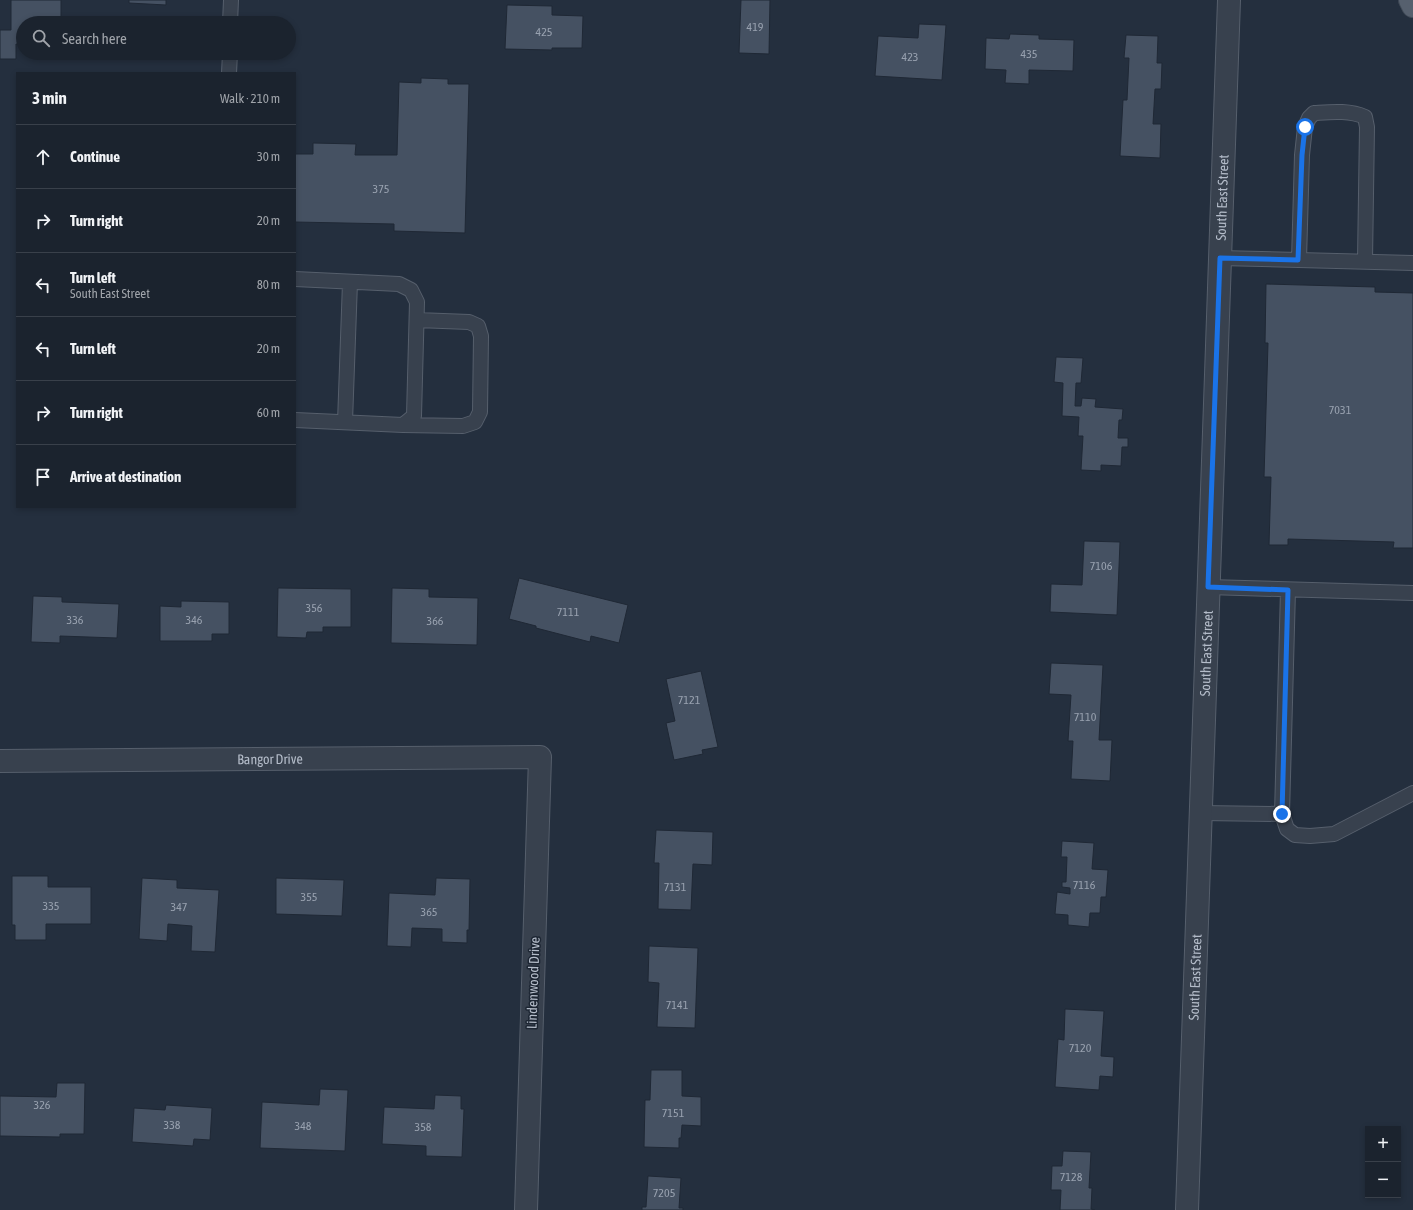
<!DOCTYPE html>
<html lang="en">
<head>
<meta charset="utf-8">
<style>
	:root { --surface:#1b232e; --page:#282f3a; --text:#f1f3f6; --muted:#a0a4aa; --line:#39404a }
	body { margin:0; font-family:"Asap Condensed",sans-serif; background:var(--page); color:var(--text) }
	.controls { position:absolute; right:12px; bottom:12px; display:grid; overflow:hidden; border-radius:0px; box-shadow:0 2px 6px #0003 }
	.controls button { width:36px; height:36px; display:grid; place-items:center; padding:0; border:0; border-bottom:1px solid var(--line); background:var(--surface); color:var(--text); font:20px sans-serif }
	.stop { position:absolute; width:12px; height:12px; margin:-9px; border:3px solid #1a73e8; border-radius:50%; background:#fff }
	.stop.end { background:#1a73e8; border-color:#fff; box-shadow:0 1px 4px #0008 }
	.list { margin:0; padding:0; list-style:none }
	h2 { display:flex; justify-content:space-between; align-items:center; height:52px; margin:0; padding:0 16px; font-size:17px }
	h2 small { font-size:13px; font-weight:400; color:var(--muted) }
	.list li { display:grid; grid-template-columns:26px 1fr auto; gap:12px; align-items:center; box-sizing:border-box; height:64px; padding:0 16px; border-top:1px solid var(--line) }
	.list b { display:block; font-size:15px; white-space:nowrap }
	.list p { margin:0; font-size:13px; white-space:nowrap; color:var(--muted) }
	.list em { font-size:13px; font-style:normal; color:var(--muted) }
	.icon { flex:none; width:22px; height:22px; fill:none; stroke:currentColor; stroke-width:2; stroke-linecap:round; stroke-linejoin:round }
	.map { position:relative; flex:none; width:1413px; height:1210px; overflow:hidden }
	.search { position:absolute; background:var(--surface); box-shadow:0 2px 6px #0003; left:16px; top:16px; width:280px; height:44px; display:flex; align-items:center; gap:10px; box-sizing:border-box; padding:0 14px; border-radius:22px; color:var(--muted); font-size:15px }
	.panel { position:absolute; background:var(--surface); box-shadow:0 2px 6px #0003; left:16px; top:72px; width:280px; height:436px; border-radius:0px }
	.map>svg:first-child { display:block }
	.building { fill:#455162; stroke:#1f2835 }
	.lines { fill:none; stroke-linecap:round; stroke-linejoin:round }
	.lane-casing { stroke:#565f6c; stroke-width:16 }
	.street-casing { stroke:#565f6c; stroke-width:24 }
	.primary-casing { stroke:#414a57; stroke-width:24 }
	.lane { stroke:#38414e; stroke-width:14 }
	.street { stroke:#38414e; stroke-width:22 }
	.primary { stroke:#56606e; stroke-width:22 }
	.route { stroke:#1a73e8; stroke-width:5 }
	.labels { text-anchor:middle; dominant-baseline:central; stroke-width:3; stroke-linejoin:round; paint-order:stroke }
	.number-label { font-size:12px; fill:#98a1af }
	.street-label { font-size:14px; fill:#b4bcc9; stroke:#1d2633 }
</style>
</head>
<body>
<div class="map">
<svg width="1413" height="1210" viewBox="0 0 1413 1210">
	<rect width="100%" height="100%" fill="#242f3e"/>
	<!-- building -->
	<path class="building" d="M11 0H61V22L37 21V23H23V44H16V59H0V30H11Z
		M129 0H166V5L129 3Z
		M741 0H770L769 54 739 53Z
		M507 5 552 6V15L583 16 582 48H552V50L505 49Z
		M919 24 946 25 942 80 875 76 878 36 918 38Z
		M1010 34 1039 35V39L1074 40 1073 71 1029 70V84L1005 83 1006 70 985 69 986 38 1009 39Z
		M1126 35 1158 36 1157 63H1162L1161 89H1155L1153 124H1161L1160 158 1120 156 1123 100H1127L1129 58H1124Z
		M421 78 448 79V84H469L465 233 394 231V224L295 222V154H313V143L356 144 355 155H397L399 82 421 83Z
		M1266 284 1375 287V292L1413 293V548H1393L1394 542 1288 539V545H1269L1271 477H1264L1268 343H1265Z
		M1056 357 1083 358 1081 383H1076L1075 406H1081L1082 398 1096 399 1095 407 1123 409 1122 420H1119L1118 438H1128V447H1122L1121 466 1101 465V471L1081 470 1083 436H1078L1079 417 1062 416 1063 383 1054 382Z
		M1084 541 1120 542 1117 615 1050 612 1051 584 1082 585Z
		M519 578 628 605 619 643 591 636 590 642 536 628V626L509 619Z
		M278 588 351 589V627H323V632H307L306 638 277 637Z
		M392 588 429 589V597L478 598 477 645 391 643Z
		M33 596 62 597V602L119 604 117 638 60 636V643L31 642Z
		M181 601 229 602V634H212V641H160V606L181 607Z
		M1051 663 1103 665 1099 740H1112L1110 781 1071 779 1073 741H1068L1071 695 1049 694Z
		M701 671 718 747 702 750 703 754 674 760 666 723 675 721 666 679Z
		M656 830 713 832 712 865 693 864 691 910 658 909 659 863H654Z
		M1062 841 1094 843 1092 869 1108 870 1106 897H1101L1100 913H1090L1089 927 1068 925V915L1055 914 1057 892 1070 894V888L1062 887V882H1066L1067 857H1061Z
		M12 876H48V887H91V924H46V940H15V925H12Z
		M142 878 177 880V888L219 890 215 952 191 951 192 926 168 924 167 941 139 939Z
		M276 878 344 880 342 916 276 914Z
		M436 878 470 879 469 930H467V943L442 942V929L412 928 411 947 387 946 389 893 435 895Z
		M649 946 698 948 695 1028 657 1027 659 983 648 982Z
		M1065 1009 1104 1011 1101 1056 1114 1057 1113 1077 1100 1076 1099 1090 1055 1087 1058 1039 1064 1040Z
		M651 1070H682V1096L701 1097V1126L682 1125 681 1138H679V1148L644 1147 645 1100H650Z
		M57 1083H85L84 1134H60V1137L0 1136V1096L56 1097Z
		M320 1089 348 1090 345 1151 260 1148 262 1102 319 1105Z
		M435 1095 461 1096V1109H464L462 1157 426 1156V1146L382 1144 384 1107 434 1109Z
		M166 1105 212 1108 210 1140 194 1139 193 1146 132 1142 134 1108 165 1110Z
		M1063 1151 1091 1152 1089 1188H1092L1091 1209 1095 1210H1060L1061 1190H1051L1052 1166H1062Z
		M648 1176 681 1178 679 1208H683V1210H642V1207H646Z"/>
	<g class="lines">
		<defs>
			<path id="lane" d="M230 23 231 0
				M229 73 230 53
				M1220 258 1413 263
				M1299 260 1302 155 1305 127 1309 118 1314 113C1331 112 1349 110 1365 117L1367 127 1365 261
				M295 279 399 284 411 290 417 302 414 416 403 425 295 420
				M345 422 350 282
				M403 425 463 426 475 422 480 412 481 336 478 326 469 322 417 320
				M1208 587 1413 593
				M1288 590 1282 814 1287 829 1295 835 1310 836 1334 834 1413 793
				M1201 813 1282 814"/>
			<g id="street">
				<path id="s1" d="M0 761 540 757 526 1210"/>
				<path id="s2" d="M1187 1210 1229 0"/>
			</g>
			<path id="primary" d="M1410 0 1413 6"/>
		</defs>
		<!-- lane casing -->
		<use href="#lane" class="lane-casing"/>
		<!-- street casing -->
		<use href="#street" class="street-casing"/>
		<!-- primary casing -->
		<use href="#primary" class="primary-casing"/>
		<!-- lane -->
		<use href="#lane" class="lane"/>
		<!-- street -->
		<use href="#street" class="street"/>
		<!-- primary -->
		<use href="#primary" class="primary"/>
	</g>
	<g class="lines">
		<!-- route -->
		<path class="route" d="M1282 814 1288 590 1208 587 1220 258 1298 260 1302 155 1305 127"/>
	</g>
	<g class="labels">
		<!-- number labels -->
		<g class="number-label">
			<text x="755" y="27">419</text>
			<text x="544" y="32">425</text>
			<text x="1029" y="54">435</text>
			<text x="910" y="57">423</text>
			<text x="381" y="189">375</text>
			<text x="1340" y="410">7031</text>
			<text x="1101" y="566">7106</text>
			<text x="314" y="608">356</text>
			<text x="568" y="612">7111</text>
			<text x="75" y="620">336</text>
			<text x="194" y="620">346</text>
			<text x="435" y="621">366</text>
			<text x="689" y="700">7121</text>
			<text x="1085" y="717">7110</text>
			<text x="1084" y="885">7116</text>
			<text x="675" y="887">7131</text>
			<text x="309" y="897">355</text>
			<text x="51" y="906">335</text>
			<text x="179" y="907">347</text>
			<text x="429" y="912">365</text>
			<text x="677" y="1005">7141</text>
			<text x="1080" y="1048">7120</text>
			<text x="42" y="1105">326</text>
			<text x="673" y="1113">7151</text>
			<text x="172" y="1125">338</text>
			<text x="303" y="1126">348</text>
			<text x="423" y="1127">358</text>
			<text x="1071" y="1177">7128</text>
			<text x="664" y="1193">7205</text>
		</g>
		<!-- street labels -->
		<g class="street-label">
			<text stroke="none"><textPath href="#s2" startOffset="1013">South East Street</textPath></text>
			<text stroke="none"><textPath href="#s2" startOffset="557">South East Street</textPath></text>
			<text stroke="none"><textPath href="#s1" startOffset="270">Bangor Drive</textPath></text>
			<text stroke="none"><textPath href="#s2" startOffset="233">South East Street</textPath></text>
			<text transform="translate(533 983) rotate(-88)">Lindenwood Drive</text>
		</g>
	</g>
</svg>
<div class="controls">
<button>+</button>
<button>−</button>
</div>
<div class="stop" style="left:1305px;top:127px"></div>
<div class="stop end" style="left:1282px;top:814px"></div>
<div class="search"><svg class="icon" aria-label="search" viewBox="0 0 24 24"><circle cx="10" cy="10" r="6"/><path d="M15 15l6 6"/></svg>Search here</div>
<section class="panel">
<h2>3 min<small>Walk · 210 m</small></h2>
<ul class="list">
<li><svg class="icon" aria-label="ahead" viewBox="0 0 24 24"><path d="M12 20V5M6 11l6-6 6 6"/></svg><div><b>Continue</b></div><em>30 m</em></li>
<li><svg class="icon" aria-label="right" viewBox="0 0 24 24"><path d="M7 20v-9h11M14 6l5 5-5 5"/></svg><div><b>Turn right</b></div><em>20 m</em></li>
<li><svg class="icon" aria-label="left" viewBox="0 0 24 24"><path d="M17 20v-9H6M10 6l-5 5 5 5"/></svg><div><b>Turn left</b><p>South East Street</p></div><em>80 m</em></li>
<li><svg class="icon" aria-label="left" viewBox="0 0 24 24"><path d="M17 20v-9H6M10 6l-5 5 5 5"/></svg><div><b>Turn left</b></div><em>20 m</em></li>
<li><svg class="icon" aria-label="right" viewBox="0 0 24 24"><path d="M7 20v-9h11M14 6l5 5-5 5"/></svg><div><b>Turn right</b></div><em>60 m</em></li>
<li><svg class="icon" aria-label="arrive" viewBox="0 0 24 24"><path d="M6 21V4h12l-3 4 3 4H6"/></svg><div><b>Arrive at destination</b></div></li>
</ul>
</section>
</div>
</body>
</html>
